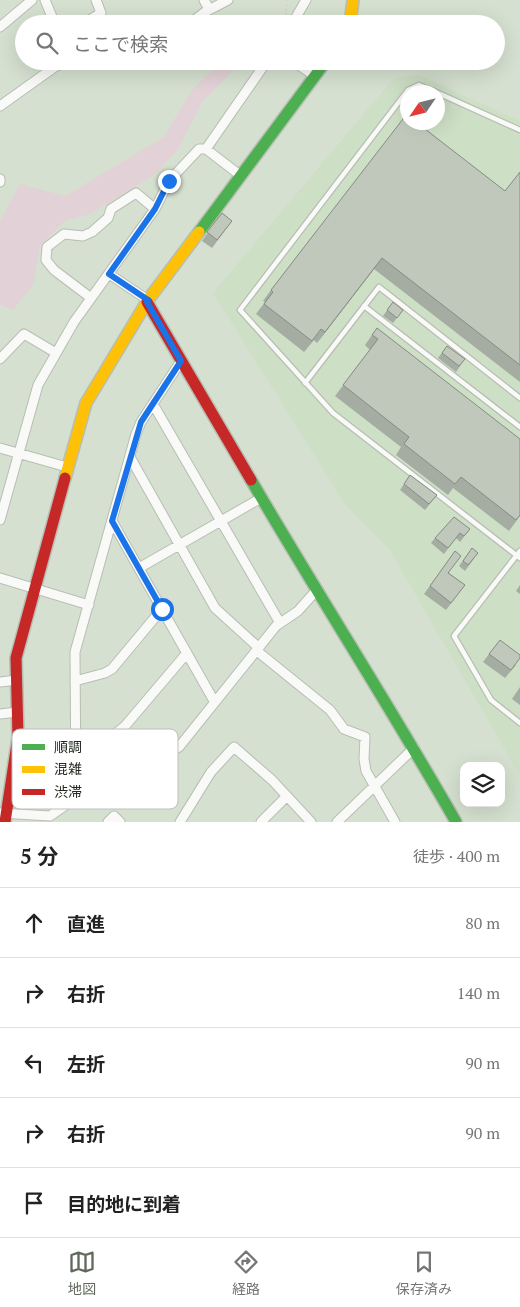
<!DOCTYPE html>
<html lang="ja">
<head>
<meta charset="utf-8">
<style>
	:root { --surface:#fff; --page:#f6f6f6; --text:#222; --muted:#767676; --line:#e0e0e0; --accent:#61695d }
	body { margin:0; font-family:"PT Serif","Noto Sans JP",serif; background:var(--page); color:var(--text) }
	.controls { position:absolute; right:15px; bottom:15px; display:grid; overflow:hidden; border-radius:10px; box-shadow:0 5px 20px #0002 }
	.controls button { width:45px; height:45px; display:grid; place-items:center; padding:0; border:0; border-bottom:1px solid var(--line); background:var(--surface); color:var(--text); font:25px sans-serif }
	.compass { position:absolute; left:400px; top:85px; width:45px; height:45px; border-radius:50%; background:var(--surface); box-shadow:0 5px 20px #0002; rotate:235deg }
	.stop { position:absolute; width:15px; height:15px; margin:-11px; border:4px solid #1a73e8; border-radius:50%; background:#fff }
	.stop.end { background:#1a73e8; border-color:#fff; box-shadow:0 1px 5px #0008 }
	.list { margin:0; padding:0; list-style:none }
	h2 { display:flex; justify-content:space-between; align-items:center; height:65px; margin:0; padding:0 20px; font-size:21px }
	h2 small { font-size:16px; font-weight:400; color:var(--muted) }
	.list li { display:grid; grid-template-columns:32px 1fr auto; gap:15px; align-items:center; box-sizing:border-box; height:70px; padding:0 20px; border-top:1px solid var(--line) }
	.list b { display:block; font-size:19px; white-space:nowrap }
	.list em { font-size:16px; font-style:normal; color:var(--muted) }
	.icon { flex:none; width:28px; height:28px; fill:none; stroke:currentColor; stroke-width:2; stroke-linecap:round; stroke-linejoin:round }
	.map { position:relative; flex:none; width:520px; height:822px; overflow:hidden }
	.search { position:absolute; background:var(--surface); box-shadow:0 5px 20px #0002; left:15px; right:15px; top:15px; height:55px; display:flex; align-items:center; gap:12px; box-sizing:border-box; padding:0 18px; border-radius:28px; color:var(--muted); font-size:19px }
	.sheet { height:415px; background:var(--surface) }
	nav { display:flex; justify-content:space-around; align-items:center; box-sizing:border-box; height:70px; border-top:1px solid var(--line); background:var(--surface); font-size:14px; color:var(--muted) }
	nav a { display:grid; justify-items:center; gap:2px }
	nav .on { color:var(--accent) }
	.map>svg:first-child { display:block }
	.built { fill:#cddfc5; fill-rule:evenodd }
	.green { fill:#e2d1d6 }
	.lines { fill:none; stroke-linecap:round; stroke-linejoin:round }
	.lane-casing { stroke:#b7beb3; stroke-width:7 }
	.street-casing { stroke:#b7beb3; stroke-width:11 }
	.fast-casing { stroke:#b7beb3; stroke-width:14 }
	.slow-casing { stroke:#b7beb3; stroke-width:14 }
	.jam-casing { stroke:#b7beb3; stroke-width:14 }
	.path { stroke:#cdd0cc; stroke-width:1; stroke-dasharray:2.5 2.5; stroke-linecap:butt }
	.lane { stroke:#f9faf8; stroke-width:4.5 }
	.street { stroke:#f9faf8; stroke-width:9 }
	.fast { stroke:#4caf50; stroke-width:11 }
	.slow { stroke:#ffc107; stroke-width:11 }
	.jam { stroke:#c62828; stroke-width:11 }
	.wall { fill:#a5aca2 }
	.shaded-wall { fill:#868c84 }
	.building { fill:#c0c8bc; stroke:#868c84 }
	.route { stroke:#1a73e8; stroke-width:6 }
	.key { fill:#fff; stroke:#bdbfbc; stroke-width:1 }
	.key-label { font-size:14px; fill:#22291f }
</style>
</head>
<body>
<div class="map">
<svg width="520" height="822" viewBox="0 0 520 822">
	<rect width="100%" height="100%" fill="#d5e0d0"/>
	<!-- built -->
	<path class="built" d="M419 75 520 121V776L390 550 345 504 213 293 394 78ZM408 92H438V122H408Z"/>
	<!-- green -->
	<path class="green" d="M222 61H242L202 102 178 149 154 175 90 214 65 221 40 246 33 285 13 310 0 305V221L20 184 65 196 164 137 192 90Z"/>
	<g class="lines">
		<defs>
			<path id="lane" d="M436 92 419 85 408 90 240 310 333 413 520 558
				M438 93 520 130
				M364 306 520 427
				M305 383 379 287 520 398
				M520 551 454 636 491 700 520 723"/>
			<path id="street" d="M45 0 55 24
				M204 0 209 9
				M83 24 101 13 96 0
				M189 24 205 12 228 0
				M292 24 306 0
				M0 27 32 0
				M293 61 315 76
				M0 106 56 66 77 61
				M206 149 267 61
				M0 179V182
				M109 274 148 300
				M91 298 54 270 46 260 47 247 64 234 83 236 92 232 108 218 111 209 136 193 155 209
				M0 359 24 334 56 353
				M153 404 280 623
				M0 448 67 467
				M130 457 215 608 259 648
				M0 520 38 385 74 322 155 209 169 181 199 149H206L241 176
				M112 521 214 701
				M139 568 261 498
				M0 578 89 605
				M257 651 330 710 344 729 365 737 364 759 366 771 395 822
				M75 681 105 673 112 669 162 609
				M0 682 17 680
				M0 714 17 712
				M75 743 115 734 125 726 187 653
				M76 798 75 652 136 434 141 422 181 361
				M0 813 50 816 76 798 121 782 179 747 276 626 298 611 315 592
				M108 822 114 816 120 822
				M180 822 211 772 234 747 272 780 311 822
				M261 822 287 796
				M337 822 414 748"/>
			<path id="fast" d="M199 232 326 61
				M251 480C318 595 390 706 456 822"/>
			<path id="slow" d="M350 24 353 0
				M65 478 86 403 148 300 199 232"/>
			<path id="jam" d="M147 302 251 480
				M5 822 18 737 16 658 65 478"/>
		</defs>
		<!-- lane casing -->
		<use href="#lane" class="lane-casing"/>
		<!-- street casing -->
		<use href="#street" class="street-casing"/>
		<!-- fast casing -->
		<use href="#fast" class="fast-casing"/>
		<!-- slow casing -->
		<use href="#slow" class="slow-casing"/>
		<!-- jam casing -->
		<use href="#jam" class="jam-casing"/>
		<!-- path -->
		<path class="path" d="M286 16 287 0"/>
		<!-- lane -->
		<use href="#lane" class="lane"/>
		<!-- street -->
		<use href="#street" class="street"/>
		<!-- fast -->
		<use href="#fast" class="fast"/>
		<!-- slow -->
		<use href="#slow" class="slow"/>
		<!-- jam -->
		<use href="#jam" class="jam"/>
	</g>
	<!-- wall -->
	<path class="wall" d="M520 172V382L374 269 317 343 314 340 304 352 256 314 265 302 263 301 271 290 505 191Z
		M222 213 232 221 212 248 202 241Z
		M393 302 403 310 393 323 383 316Z
		M377 328 520 516 509 531 453 488 448 495 396 455 401 447 335 396 370 350 365 345Z
		M447 346 465 359 456 372 438 358Z
		M410 475 437 495 425 510 400 490Z
		M470 529 460 542 456 538 444 554 431 543 435 538Z
		M472 548 478 553 465 571 459 566Z
		M455 551 449 573 465 585 446 610 424 594Z
		M520 585V594L516 591Z
		M489 654 516 665 505 678 483 662Z
		M520 687V705L512 699Z"/>
	<!-- shaded-wall -->
	<path class="shaded-wall" d="M382 258 374 269 317 343 325 332Z"/>
	<!-- building -->
	<path class="building" d="M406 115 408 116V122H416L505 191 520 172V365L382 258 325 332 321 329 312 341 264 304 273 292 271 290Z
		M222 213 232 221 217 240 207 232Z
		M393 302 403 310 397 318 387 310Z
		M377 328 520 439V515L516 520 461 477 455 484 404 444 409 437 343 385 378 339 372 335Z
		M447 346 465 359 459 366 442 353Z
		M410 475 437 495 429 504 404 484Z
		M454 517 470 529 464 536 460 533 448 548 435 538Z
		M472 548 478 553 468 565 463 561Z
		M455 551 461 556 448 573 465 585 451 603 430 586Z
		M500 640 520 655V658L511 670 489 654Z"/>
	<g class="lines">
		<!-- route -->
		<path class="route" d="M162 609 112 521 141 422 181 361 147 302 148 300 109 274 155 209 169 181"/>
	</g>
	<!-- legend -->
	<rect x="12" y="729" width="166" height="80" rx="8" class="key"/>
	<rect x="22" y="744" width="23" height="6" fill="#4caf50"/>
	<rect x="22" y="766" width="23" height="7" fill="#ffc107"/>
	<rect x="22" y="789" width="23" height="6" fill="#c62828"/>
	<g class="key-label">
		<text x="54" y="752">順調</text>
		<text x="54" y="774">混雑</text>
		<text x="54" y="797">渋滞</text>
	</g>
</svg>
<div class="controls">
<button><svg class="icon" aria-label="layers" viewBox="0 0 24 24"><path d="M12 4l9 5-9 5-9-5zM3 14l9 5 9-5"/></svg></button>
</div>
<svg class="compass" viewBox="-18 -18 36 36"><path d="M0-13l5 13h-10z" fill="#e53935"/><path d="M0 13l5-13h-10z" fill="#767676"/></svg>
<div class="stop" style="left:162px;top:609px"></div>
<div class="stop end" style="left:169px;top:181px"></div>
<div class="search"><svg class="icon" aria-label="search" viewBox="0 0 24 24"><circle cx="10" cy="10" r="6"/><path d="M15 15l6 6"/></svg>ここで検索</div>
</div>
<section class="sheet">
<h2>5 分<small>徒歩 · 400 m</small></h2>
<ul class="list">
<li><svg class="icon" aria-label="ahead" viewBox="0 0 24 24"><path d="M12 20V5M6 11l6-6 6 6"/></svg><div><b>直進</b></div><em>80 m</em></li>
<li><svg class="icon" aria-label="right" viewBox="0 0 24 24"><path d="M7 20v-9h11M14 6l5 5-5 5"/></svg><div><b>右折</b></div><em>140 m</em></li>
<li><svg class="icon" aria-label="left" viewBox="0 0 24 24"><path d="M17 20v-9H6M10 6l-5 5 5 5"/></svg><div><b>左折</b></div><em>90 m</em></li>
<li><svg class="icon" aria-label="right" viewBox="0 0 24 24"><path d="M7 20v-9h11M14 6l5 5-5 5"/></svg><div><b>右折</b></div><em>90 m</em></li>
<li><svg class="icon" aria-label="arrive" viewBox="0 0 24 24"><path d="M6 21V4h12l-3 4 3 4H6"/></svg><div><b>目的地に到着</b></div></li>
</ul>
</section>
<nav>
<a class="on"><svg class="icon" aria-label="map" viewBox="0 0 24 24"><path d="M3 6l6-2 6 2 6-2v14l-6 2-6-2-6 2zM9 4v14M15 6v14"/></svg>地図</a>
<a><svg class="icon" aria-label="directions" viewBox="0 0 24 24"><path d="M12 3l9 9-9 9-9-9zM9 14v-3h6M13 9l2 2-2 2"/></svg>経路</a>
<a><svg class="icon" aria-label="saved" viewBox="0 0 24 24"><path d="M7 4h10v16l-5-4-5 4z"/></svg>保存済み</a>
</nav>
</body>
</html>
